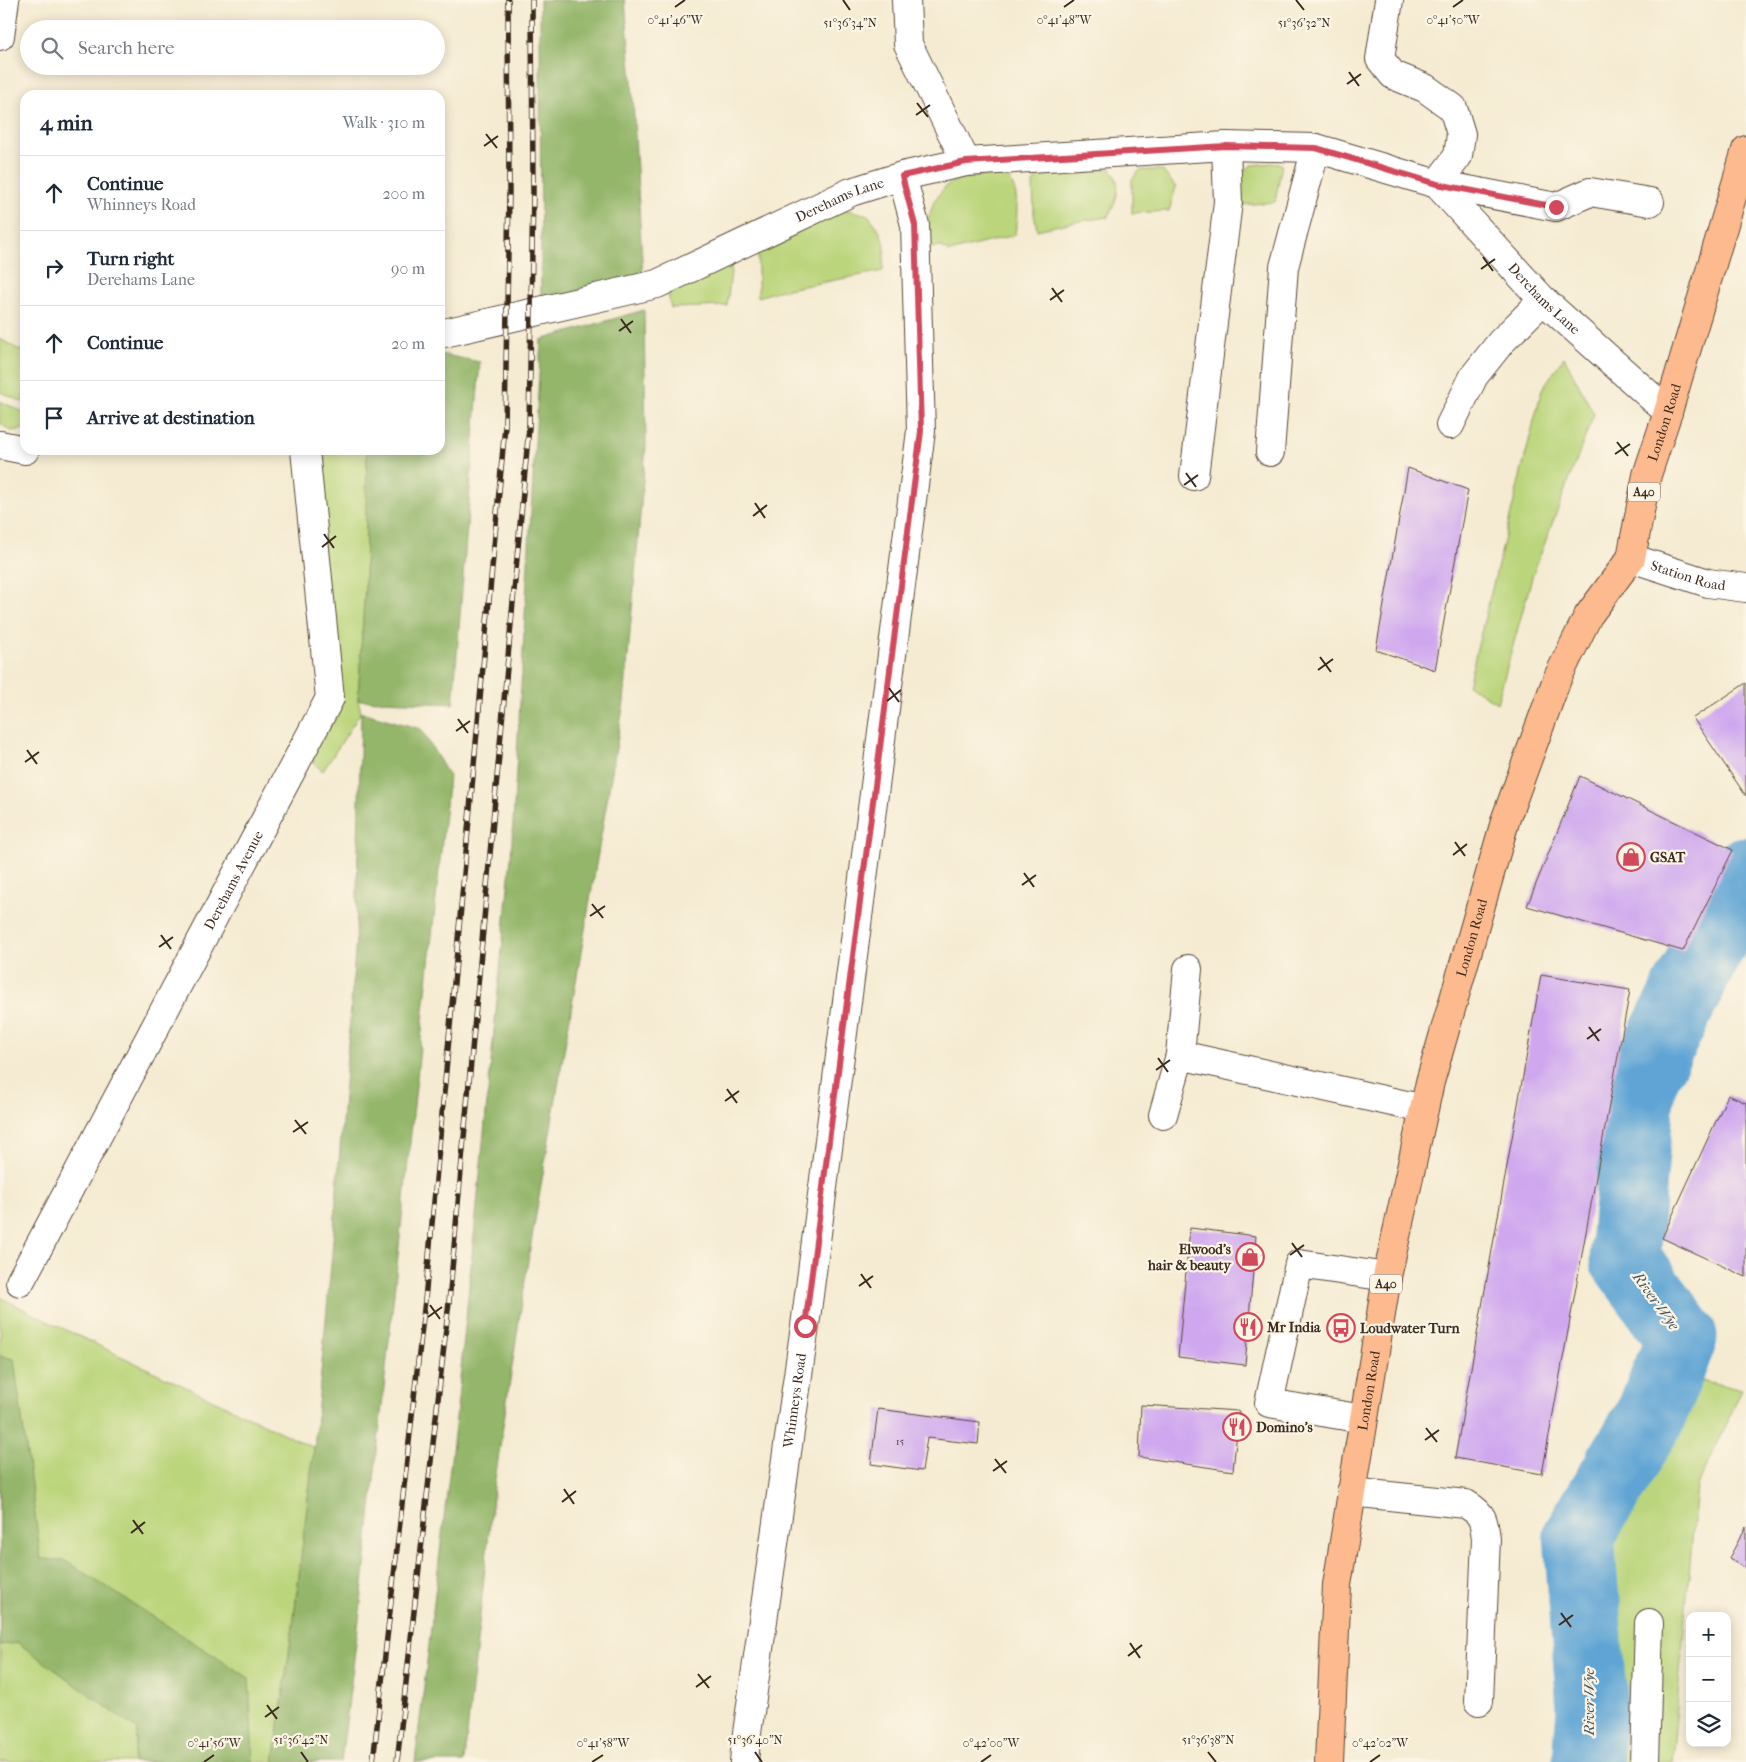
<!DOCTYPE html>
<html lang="en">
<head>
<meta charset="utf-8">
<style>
	:root { --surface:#fff; --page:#f6f6f7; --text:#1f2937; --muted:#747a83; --line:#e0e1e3 }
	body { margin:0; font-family:"IM FELL French Canon",serif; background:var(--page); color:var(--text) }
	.controls { position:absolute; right:15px; bottom:15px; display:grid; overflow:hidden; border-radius:10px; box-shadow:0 2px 12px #0003 }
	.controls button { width:45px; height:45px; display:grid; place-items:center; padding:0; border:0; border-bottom:1px solid var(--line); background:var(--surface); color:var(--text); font:25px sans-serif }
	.stop { position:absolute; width:15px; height:15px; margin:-11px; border:4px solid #d1495b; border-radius:50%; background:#fff }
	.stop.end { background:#d1495b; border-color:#fff; box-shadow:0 1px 5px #0008 }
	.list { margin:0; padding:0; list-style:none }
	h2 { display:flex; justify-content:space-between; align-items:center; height:65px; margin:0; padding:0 20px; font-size:21px }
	h2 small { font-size:16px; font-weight:400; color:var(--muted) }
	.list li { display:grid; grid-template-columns:32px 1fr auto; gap:15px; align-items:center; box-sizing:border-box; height:75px; padding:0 20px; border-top:1px solid var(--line) }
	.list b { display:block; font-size:19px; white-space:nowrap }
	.list p { margin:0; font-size:16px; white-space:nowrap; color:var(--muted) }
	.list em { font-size:16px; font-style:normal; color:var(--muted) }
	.icon { flex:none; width:28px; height:28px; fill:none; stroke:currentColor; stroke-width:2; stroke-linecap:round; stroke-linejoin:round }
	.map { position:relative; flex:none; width:1746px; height:1762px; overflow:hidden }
	.search { position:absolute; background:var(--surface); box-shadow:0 2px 12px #0003; left:20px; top:20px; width:425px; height:55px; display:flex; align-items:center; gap:12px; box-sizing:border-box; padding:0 18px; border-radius:28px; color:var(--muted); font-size:19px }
	.panel { position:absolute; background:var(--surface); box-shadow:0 2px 12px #0003; left:20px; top:90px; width:425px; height:365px; border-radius:15px }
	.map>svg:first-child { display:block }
	.green { fill:#bbd57b; stroke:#7b804c }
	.forest { fill:#94b66b; stroke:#687044 }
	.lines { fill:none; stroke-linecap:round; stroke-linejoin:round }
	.river { stroke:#5fa4d4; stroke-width:71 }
	.building { fill:#cfa7ef }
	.minor-casing { stroke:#574739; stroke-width:30 }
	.major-casing { stroke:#574739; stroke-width:30 }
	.minor { stroke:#fff; stroke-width:28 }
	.major { stroke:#fcba8e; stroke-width:28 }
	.rail-casing { stroke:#3b2a1e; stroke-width:5.5 }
	.rail { stroke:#fcf5e5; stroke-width:4; stroke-dasharray:11; stroke-linecap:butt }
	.route { stroke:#d1495b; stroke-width:6 }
	.ticks { fill:none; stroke:#3b2a1e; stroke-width:2 }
	.labels { text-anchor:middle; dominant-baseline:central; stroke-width:4.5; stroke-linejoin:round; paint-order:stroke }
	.number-label { font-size:11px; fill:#604952 }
	.shield { fill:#fcf5e5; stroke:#75675a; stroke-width:1 }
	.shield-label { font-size:12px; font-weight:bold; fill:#3b2a1e }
	.street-label { font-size:14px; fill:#3b2a1e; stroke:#fcf5e5 }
	.poi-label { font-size:14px; font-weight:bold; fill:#3b2a1e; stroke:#fcf5e5; text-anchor:start }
	.water-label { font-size:15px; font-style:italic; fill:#48555e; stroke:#fcf5e5 }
	.ticks-label { font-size:12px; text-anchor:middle; fill:#3b2a1e; stroke:#fcf5e5; stroke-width:4.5; stroke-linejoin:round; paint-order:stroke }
</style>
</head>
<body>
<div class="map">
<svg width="1746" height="1762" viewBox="0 0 1746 1762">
	<rect width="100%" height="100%" fill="#fcf5e5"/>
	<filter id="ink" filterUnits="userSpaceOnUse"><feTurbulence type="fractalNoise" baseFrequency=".02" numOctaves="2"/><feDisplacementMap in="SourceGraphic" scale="10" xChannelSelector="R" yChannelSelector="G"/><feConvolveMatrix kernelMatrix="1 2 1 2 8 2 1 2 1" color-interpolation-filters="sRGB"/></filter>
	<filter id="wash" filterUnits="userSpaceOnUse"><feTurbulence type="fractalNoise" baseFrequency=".0096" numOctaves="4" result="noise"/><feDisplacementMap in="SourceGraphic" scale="20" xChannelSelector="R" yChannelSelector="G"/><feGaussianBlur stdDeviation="1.12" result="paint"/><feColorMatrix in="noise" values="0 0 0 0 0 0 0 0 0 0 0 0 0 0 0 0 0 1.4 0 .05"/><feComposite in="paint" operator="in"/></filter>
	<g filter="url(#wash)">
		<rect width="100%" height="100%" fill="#f5ebd2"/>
		<!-- green -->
		<path class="green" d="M1271 163 1282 164 1275 202 1232 206 1242 172 1252 165Z
			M1111 169C1123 185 1117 200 1108 217L1073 222 1037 230 1034 214 1033 183 1041 173Z
			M1140 170H1162L1176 187 1169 211 1132 213V179Z
			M1004 173C1021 188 1017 215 1015 235L949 252 942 247 928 248 927 223 934 201 946 186 961 178Z
			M844 209 868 215 878 228 885 244 883 271 777 291 758 297V249Z
			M732 263 727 306 671 308 668 294 708 271Z
			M0 339 25 353V403L0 392Z
			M1564 357 1594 414 1533 574 1497 703 1468 685 1542 389Z
			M0 401 25 413V429L11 431 0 423Z
			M326 450H367L365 585 358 700 361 712 323 771 312 762 325 722 321 497Z
			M0 1297 47 1321 314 1448 294 1618 274 1762H0Z
			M1678 1374 1742 1390 1697 1486 1672 1762H1597L1601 1737 1599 1713 1584 1654 1558 1607 1556 1576 1559 1547 1574 1519 1593 1500 1590 1486 1668 1392Z"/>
		<!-- forest -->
		<path class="forest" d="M540 0H625L632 82 643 277 541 306Z
			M644 310 646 446 624 702 528 1261 494 1486 464 1762H415L457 1409 511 857 541 340Z
			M440 354 480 362 453 704 358 700 365 585 367 450H440Z
			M361 712 421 729 449 776 361 1603 341 1762H274L294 1618 314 1448 332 1254 356 938Z
			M0 1356 14 1359 41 1559 64 1560 249 1678 253 1762H133L138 1730 18 1643 0 1645Z"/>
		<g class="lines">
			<!-- river -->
			<path class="river" d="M1588 1762 1592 1708 1579 1535 1651 1415 1682 1337 1625 1259 1640 1084 1746 872"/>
		</g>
		<g id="blocks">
			<!-- building -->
			<path class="building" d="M1408 468 1468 490 1435 670 1376 650Z
				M1746 683V796L1693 718Z
				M1580 776 1733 850 1683 951 1527 906Z
				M1541 975 1630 990 1542 1474 1455 1458Z
				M1728 1095 1746 1103V1277L1662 1238Z
				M1190 1228 1256 1236 1245 1365 1178 1357Z
				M1141 1405 1239 1411 1233 1471 1139 1457Z
				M878 1409 980 1422 978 1444 927 1438 922 1471 871 1464Z
				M1746 1527V1568L1729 1558Z"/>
		</g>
	</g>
	<g filter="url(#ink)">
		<use href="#blocks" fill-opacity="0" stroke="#574739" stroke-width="1"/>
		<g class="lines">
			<defs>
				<g id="minor">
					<path d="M906 0 908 44 966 162"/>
					<path d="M1389 0 1380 59 1393 75 1425 88 1453 108 1461 134 1458 156 1437 184 1556 207 1590 192 1650 202"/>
					<path d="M0 36 5 0"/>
					<path id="s1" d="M440 334 657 284 851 192 902 176 966 162 1226 146 1316 148 1437 184 1543 300 1668 412"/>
					<path d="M1450 425 1474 376 1501 342 1543 300"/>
					<path d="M0 445 25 450"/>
					<path d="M1270 452 1284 267 1316 148"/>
					<path d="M1194 476 1228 202 1226 146"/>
					<path id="s2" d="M1631 558 1708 583 1746 588"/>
					<path d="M1180 1055 1424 1109"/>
					<path d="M1163 1115 1180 1055 1188 969"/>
					<path id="s3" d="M20 1282 330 698 305 450"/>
					<path d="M1363 1419 1269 1403 1299 1264 1387 1277"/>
					<path d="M1351 1492 1466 1504C1483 1514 1484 1520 1486 1539L1479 1701"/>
					<path id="s4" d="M744 1762 746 1740 805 1326 921 431 915 225 902 176"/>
					<path d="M1645 1762 1649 1623"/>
				</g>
				<g id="major">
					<path id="s5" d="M1329 1762 1337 1585 1387 1277 1430 1082 1506 818 1557 679 1588 616 1631 558 1647 475 1668 412 1746 150"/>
				</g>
			</defs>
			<!-- minor casing -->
			<use href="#minor" class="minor-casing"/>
			<!-- major casing -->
			<use href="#major" class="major-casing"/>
			<!-- minor -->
			<use href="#minor" class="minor"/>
			<!-- major -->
			<use href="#major" class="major"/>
			<defs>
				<path id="rail" d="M373 1762 425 1300 505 426 509 191 508 0
					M397 1762 449 1302 529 427 533 191 532 0"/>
			</defs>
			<!-- rail casing -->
			<use href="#rail" class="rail-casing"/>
			<!-- rail -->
			<use href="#rail" class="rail"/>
		</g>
	</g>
	<g class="lines" filter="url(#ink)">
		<!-- route -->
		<path class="route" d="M805 1326 921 431 915 225 902 176 966 162 1226 146 1316 148 1437 184 1556 207"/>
	</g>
	<!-- ticks -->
	<path class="ticks" d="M843 0 850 10M1296 0 1304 10M675 7 685 0M1064 7 1074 0M1453 7 1463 0M1349 72 1359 86M1347 84 1361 74M917 103 928 117M916 115 930 105M486 134 497 148M484 146 498 136M1483 257 1493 271M1481 269 1495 259M1052 288 1062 302M1050 300 1064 290M621 319 631 333M619 331 633 321M1617 442 1628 456M1615 454 1630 444M1186 473 1196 487M1184 485 1198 475M755 503 765 518M753 516 767 505M324 534 334 548M322 547 336 536M1320 657 1331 672M1318 670 1333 659M889 688 899 702M887 701 901 690M458 719 468 733M456 731 470 721M27 750 37 764M25 762 39 752M1455 842 1465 856M1453 855 1467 844M1024 873 1034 887M1022 885 1036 875M592 904 603 918M590 916 605 906M161 935 171 949M159 947 173 937M1589 1027 1599 1041M1587 1039 1601 1029M1158 1058 1168 1072M1156 1070 1170 1060M727 1089 737 1103M725 1101 739 1091M295 1120 306 1134M293 1132 308 1122M1292 1243 1302 1257M1290 1255 1304 1245M861 1274 871 1288M859 1286 873 1276M430 1305 440 1319M428 1317 442 1307M1426 1428 1437 1442M1425 1440 1439 1430M995 1459 1006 1473M993 1471 1007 1461M564 1489 574 1504M562 1502 576 1491M133 1520 143 1534M131 1533 145 1522M1561 1613 1571 1627M1559 1625 1573 1615M1130 1643 1140 1658M1128 1656 1142 1645M698 1674 709 1688M696 1687 711 1676M267 1705 277 1719M265 1717 279 1707M301 1752 308 1762M755 1752 762 1762M1208 1752 1216 1762M204 1762 214 1755M592 1762 603 1755M981 1762 991 1755M1370 1762 1380 1755"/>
	<!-- icons -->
	<defs>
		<symbol id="shop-ring" viewBox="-11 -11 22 22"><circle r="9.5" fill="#fcf5e5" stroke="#d1495b" stroke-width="1.5"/><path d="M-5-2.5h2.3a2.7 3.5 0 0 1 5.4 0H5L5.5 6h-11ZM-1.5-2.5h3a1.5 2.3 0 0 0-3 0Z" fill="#d1495b"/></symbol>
		<symbol id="restaurant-ring" viewBox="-11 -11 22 22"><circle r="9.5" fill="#fcf5e5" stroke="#d1495b" stroke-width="1.5"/><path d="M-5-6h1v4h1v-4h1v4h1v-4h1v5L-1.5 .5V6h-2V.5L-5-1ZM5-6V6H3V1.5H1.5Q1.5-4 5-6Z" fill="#d1495b"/></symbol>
		<symbol id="bus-ring" viewBox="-11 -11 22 22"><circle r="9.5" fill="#fcf5e5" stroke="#d1495b" stroke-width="1.5"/><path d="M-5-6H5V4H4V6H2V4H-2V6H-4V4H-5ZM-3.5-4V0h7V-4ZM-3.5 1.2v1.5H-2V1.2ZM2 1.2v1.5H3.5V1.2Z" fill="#d1495b"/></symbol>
	</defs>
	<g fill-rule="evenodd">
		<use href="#shop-ring" x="1615" y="841" width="32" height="32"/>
		<use href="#shop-ring" x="1234" y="1241" width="32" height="32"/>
		<use href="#restaurant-ring" x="1232" y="1311" width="32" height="32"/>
		<use href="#bus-ring" x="1325" y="1312" width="32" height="32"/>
		<use href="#restaurant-ring" x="1221" y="1411" width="32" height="32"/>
	</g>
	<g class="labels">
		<!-- number labels -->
		<g class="number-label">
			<text x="900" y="1441">15</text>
		</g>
		<!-- shield labels -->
		<g class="shield">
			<rect x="1628" y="482.5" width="32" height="19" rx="4"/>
			<rect x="1370" y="1274.5" width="32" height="19" rx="4"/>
		</g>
		<g class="shield-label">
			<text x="1644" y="492">A40</text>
			<text x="1386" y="1284">A40</text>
		</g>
		<!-- street labels -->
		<g class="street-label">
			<text stroke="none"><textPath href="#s1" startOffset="424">Derehams Lane</textPath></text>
			<text stroke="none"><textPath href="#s1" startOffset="1190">Derehams Lane</textPath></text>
			<text stroke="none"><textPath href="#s5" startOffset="1394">London Road</textPath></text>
			<text stroke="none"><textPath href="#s2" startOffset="60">Station Road</textPath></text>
			<text stroke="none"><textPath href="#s3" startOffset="455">Derehams Avenue</textPath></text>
			<text stroke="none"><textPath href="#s5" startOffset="839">London Road</textPath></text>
			<text stroke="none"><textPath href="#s5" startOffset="374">London Road</textPath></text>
			<text stroke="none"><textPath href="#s4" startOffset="365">Whinneys Road</textPath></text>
		</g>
		<!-- poi labels -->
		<g class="poi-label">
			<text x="1650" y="857">GSAT</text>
			<text x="1231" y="1249" text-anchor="end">Elwood’s<tspan x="1231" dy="16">hair &amp; beauty</tspan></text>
			<text x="1267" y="1327">Mr India</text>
			<text x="1360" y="1328">Loudwater Turn</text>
			<text x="1256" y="1427">Domino's</text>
		</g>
		<!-- water labels -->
		<g class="water-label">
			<text transform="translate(1656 1301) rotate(54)">River Wye</text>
			<text transform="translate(1589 1702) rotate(-90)">River Wye</text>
		</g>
	</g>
	<g class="ticks-label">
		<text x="1064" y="24">0°41'48"W</text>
		<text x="675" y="24">0°41'46"W</text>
		<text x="1453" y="24">0°41'50"W</text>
		<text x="850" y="27">51°36'34"N</text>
		<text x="1304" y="27">51°36'32"N</text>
		<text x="301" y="1744">51°36'42"N</text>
		<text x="755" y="1744">51°36'40"N</text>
		<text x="1208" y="1744">51°36'38"N</text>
		<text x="214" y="1747">0°41'56"W</text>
		<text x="603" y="1747">0°41'58"W</text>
		<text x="991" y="1747">0°42'00"W</text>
		<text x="1380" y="1747">0°42'02"W</text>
	</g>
</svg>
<div class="controls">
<button>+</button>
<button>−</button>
<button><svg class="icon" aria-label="layers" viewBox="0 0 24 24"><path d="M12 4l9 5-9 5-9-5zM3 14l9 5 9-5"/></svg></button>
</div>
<div class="stop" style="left:805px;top:1326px"></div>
<div class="stop end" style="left:1556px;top:207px"></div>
<div class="search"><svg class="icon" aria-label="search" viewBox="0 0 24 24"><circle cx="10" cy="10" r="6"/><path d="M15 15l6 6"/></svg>Search here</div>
<section class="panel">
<h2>4 min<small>Walk · 310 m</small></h2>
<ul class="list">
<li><svg class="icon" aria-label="ahead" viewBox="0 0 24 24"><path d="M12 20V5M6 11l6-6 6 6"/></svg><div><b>Continue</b><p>Whinneys Road</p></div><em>200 m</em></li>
<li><svg class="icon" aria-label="right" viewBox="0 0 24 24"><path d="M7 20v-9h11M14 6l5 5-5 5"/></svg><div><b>Turn right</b><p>Derehams Lane</p></div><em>90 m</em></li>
<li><svg class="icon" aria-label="ahead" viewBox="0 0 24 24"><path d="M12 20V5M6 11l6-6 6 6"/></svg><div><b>Continue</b></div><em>20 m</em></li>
<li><svg class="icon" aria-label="arrive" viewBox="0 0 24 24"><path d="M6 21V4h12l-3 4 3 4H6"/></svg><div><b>Arrive at destination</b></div></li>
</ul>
</section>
</div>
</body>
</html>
